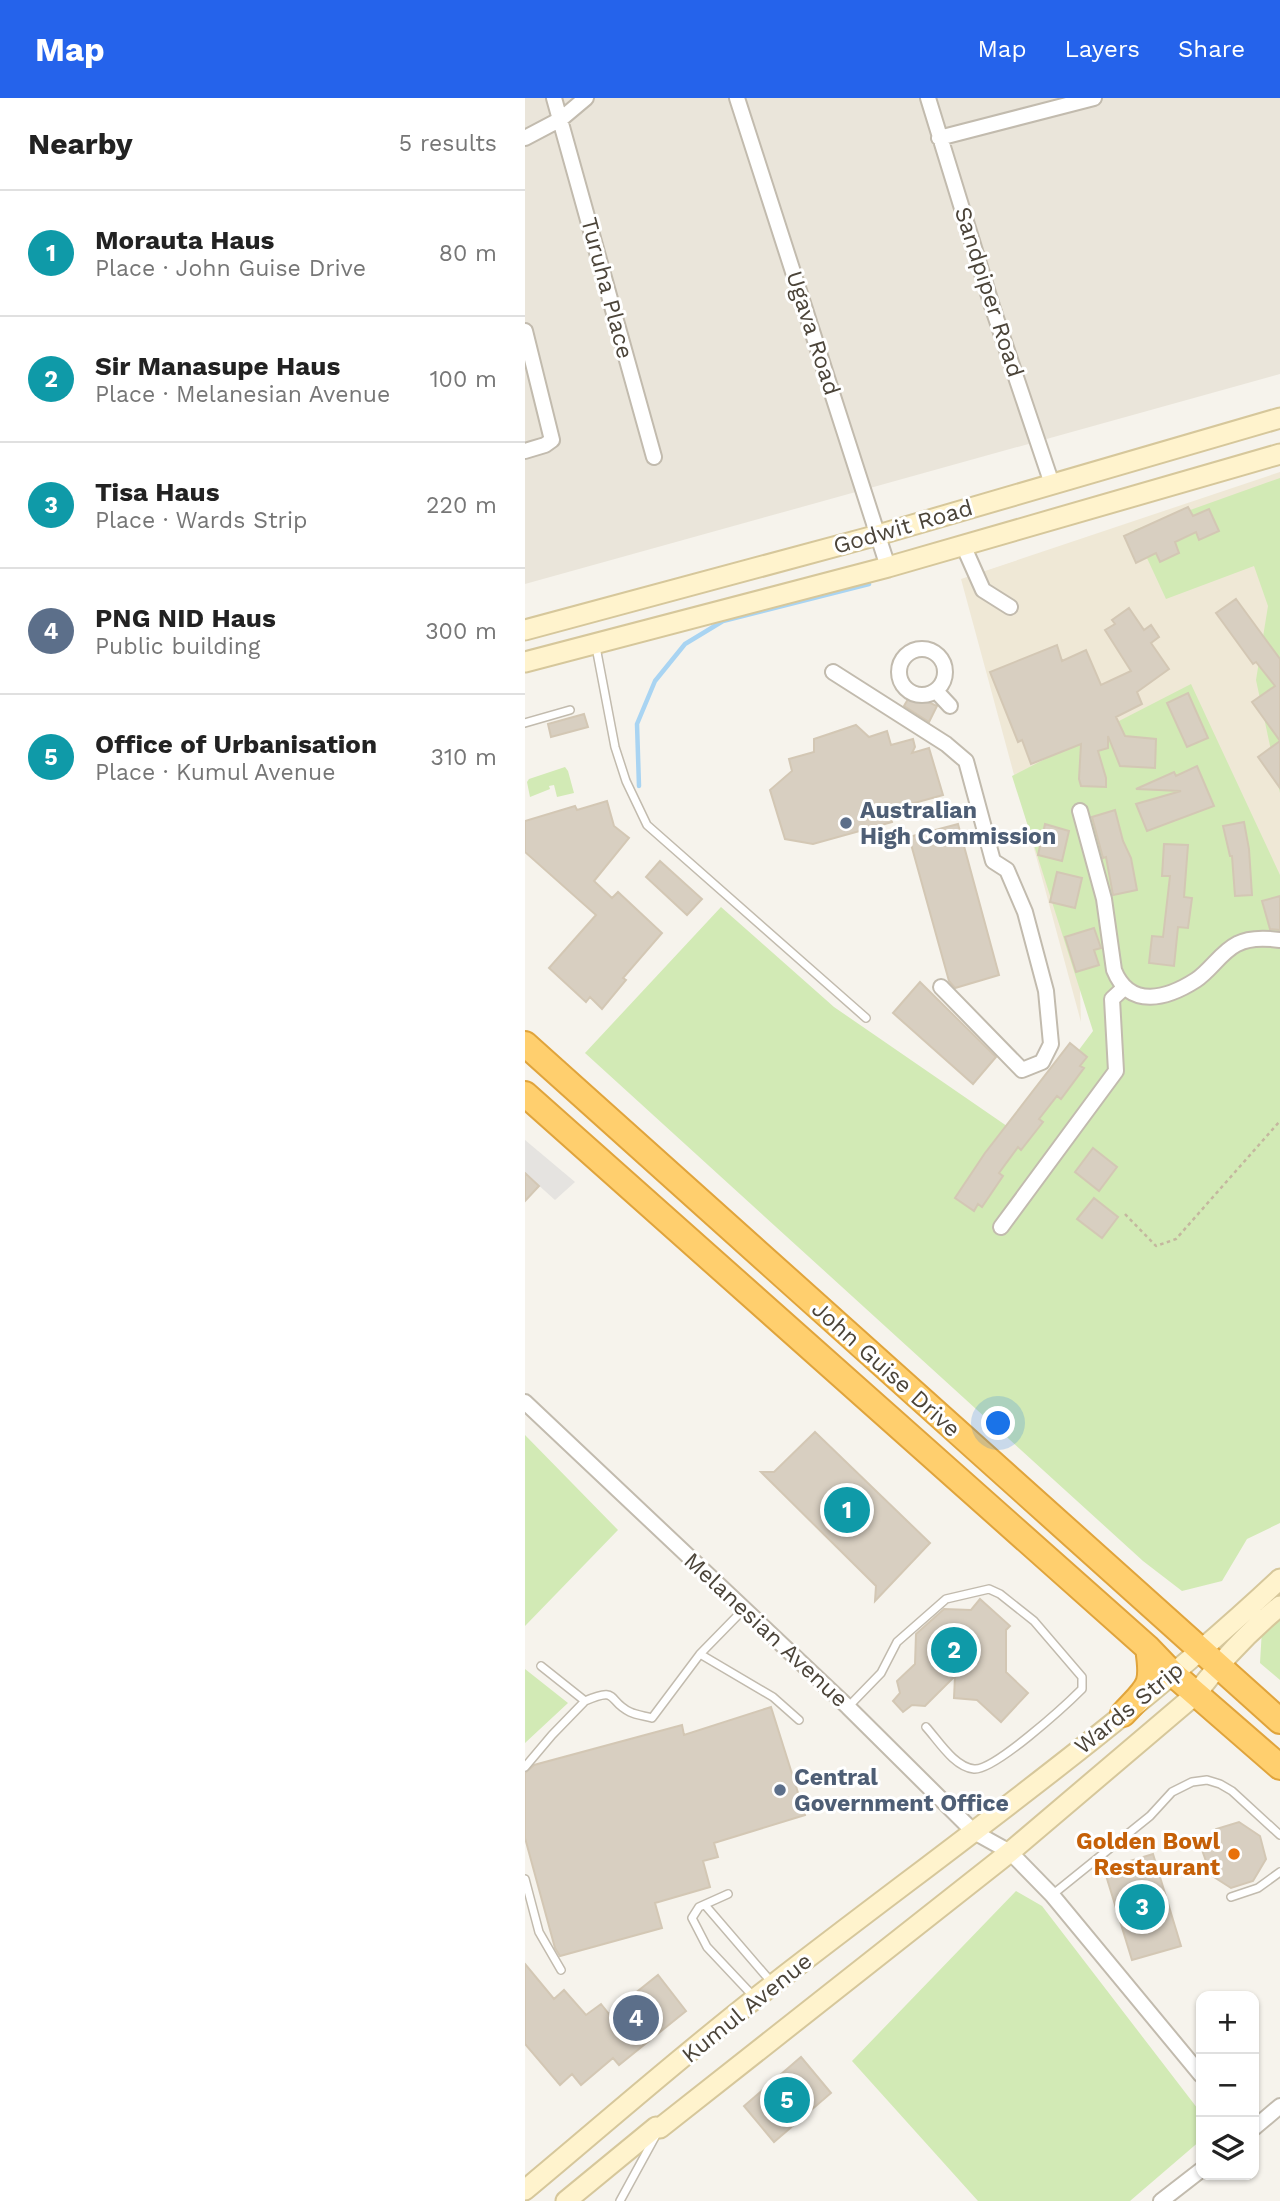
<!DOCTYPE html>
<html lang="en">
<head>
<meta charset="utf-8">
<style>
	:root { --surface:#fff; --page:#f2f2f2; --text:#222; --muted:#767676; --line:#e0e0e0; --accent:#2563eb }
	body { margin:0; font-family:"Work Sans",sans-serif; background:var(--page); color:var(--text) }
	.controls { position:absolute; right:21px; bottom:21px; display:grid; overflow:hidden; border-radius:14px; box-shadow:0 2px 5px #0004 }
	.controls button { width:63px; height:63px; display:grid; place-items:center; padding:0; border:0; border-bottom:2px solid var(--line); background:var(--surface); color:var(--text); font:35px sans-serif }
	.you { position:absolute; left:474px; top:1326px; width:24px; height:24px; margin:-18px; border:5px solid #fff; border-radius:50%; background:#1a73e8; box-shadow:0 0 0 10px #1a73e833 }
	.badge { display:grid; place-items:center; width:46px; height:46px; border-radius:50%; background:var(--accent); color:#fff; font-size:23px; font-weight:700 }
	.pin { position:absolute; translate:-50% -50%; border:4px solid #fff; box-shadow:0 2px 7px #0006 }
	.list { margin:0; padding:0; list-style:none }
	h2 { display:flex; justify-content:space-between; align-items:center; height:91px; margin:0; padding:0 28px; font-size:30px }
	h2 small { font-size:23px; font-weight:400; color:var(--muted) }
	.list li { display:grid; grid-template-columns:46px 1fr auto; gap:21px; align-items:center; box-sizing:border-box; height:126px; padding:0 28px; border-top:2px solid var(--line) }
	.list b { display:block; font-size:26px; white-space:nowrap }
	.list p { margin:0; font-size:23px; white-space:nowrap; color:var(--muted) }
	.list em { font-size:23px; font-style:normal; color:var(--muted) }
	.icon { flex:none; width:38px; height:38px; fill:none; stroke:currentColor; stroke-width:2; stroke-linecap:round; stroke-linejoin:round }
	.map { position:relative; flex:none; width:755px; height:2103px; overflow:hidden }
	header { display:flex; align-items:center; gap:42px; box-sizing:border-box; height:98px; padding:0 35px; background:var(--accent); color:#fff }
	header strong { font-size:33px }
	nav { display:flex; gap:38px; margin-inline-start:auto; font-size:24px }
	main { display:flex }
	aside { flex:1; background:var(--surface) }
	.map>svg:first-child { display:block }
	.residential { fill:#eae5da }
	.education { fill:#efe8d6 }
	.green { fill:#d2eab5 }
	.parking { fill:#e5e3e0 }
	.lines { fill:none; stroke-linecap:round; stroke-linejoin:round }
	.stream { stroke:#a9d4f2; stroke-width:4.5 }
	.building { fill:#d8cfc1; stroke:#d3c7b4; stroke-width:2 }
	.lane-casing { stroke:#c2bbae; stroke-width:10 }
	.street-casing { stroke:#c2bbae; stroke-width:18 }
	.secondary-casing { stroke:#d6c79b; stroke-width:23 }
	.highway-casing { stroke:#e0a43c; stroke-width:28 }
	.path { stroke:#c4b79f; stroke-width:2.5; stroke-dasharray:3.5 3.5; stroke-linecap:butt }
	.lane { stroke:#fff; stroke-width:7 }
	.street { stroke:#fff; stroke-width:14 }
	.secondary { stroke:#fff3cd; stroke-width:19 }
	.highway { stroke:#ffcf6e; stroke-width:24 }
	.service-dot { fill:#5c6f8a; stroke:#fff; stroke-width:2.5 }
	.food-dot { fill:#e8710a; stroke:#fff; stroke-width:2.5 }
	.labels { text-anchor:middle; dominant-baseline:central; stroke-width:6; stroke-linejoin:round; paint-order:stroke }
	.street-label { font-size:23px; fill:#4b4439; stroke:#fff }
	.service-label { font-size:23px; font-weight:bold; fill:#4e5e75; stroke:#fff; text-anchor:start }
	.food-label { font-size:23px; font-weight:bold; fill:#c56008; stroke:#fff; text-anchor:end }
</style>
</head>
<body>
<header>
<strong>Map</strong>
<nav><a>Map</a><a>Layers</a><a>Share</a></nav>
</header>
<main>
<aside>
<h2>Nearby<small>5 results</small></h2>
<ul class="list">
<li><span class="badge" style="background:#0f9aa8">1</span><div><b>Morauta Haus</b><p>Place · John Guise Drive</p></div><em>80 m</em></li>
<li><span class="badge" style="background:#0f9aa8">2</span><div><b>Sir Manasupe Haus</b><p>Place · Melanesian Avenue</p></div><em>100 m</em></li>
<li><span class="badge" style="background:#0f9aa8">3</span><div><b>Tisa Haus</b><p>Place · Wards Strip</p></div><em>220 m</em></li>
<li><span class="badge" style="background:#5c6f8a">4</span><div><b>PNG NID Haus</b><p>Public building</p></div><em>300 m</em></li>
<li><span class="badge" style="background:#0f9aa8">5</span><div><b>Office of Urbanisation</b><p>Place · Kumul Avenue</p></div><em>310 m</em></li>
</ul>
</aside>
<div class="map">
<svg width="755" height="2103" viewBox="0 0 755 2103">
	<rect width="100%" height="100%" fill="#f6f3ec"/>
	<!-- residential -->
	<path class="residential" d="M0 0H755V276L0 486Z"/>
	<!-- education -->
	<path class="education" d="M755 374V848L555 892 556 924 436 481Z"/>
	<!-- green -->
	<path class="green" d="M755 380V695L731 582 743 508 729 468 641 501 609 432Z
		M666 586 755 777V1425L722 1441 697 1483 657 1493 618 1463 60 955 196 809 309 909 492 1035 568 933 487 678Z
		M40 669 43 673 49 695 32 699 29 687 24 688 25 691 5 699 2 684 4 681Z
		M0 1337 93 1432 0 1528Z
		M755 1517V1582L735 1565 737 1531Z
		M0 1571 43 1605 0 1645Z
		M491 1793 517 1808 676 2015V2042L605 2103H453L327 1963Z"/>
	<!-- parking -->
	<path class="parking" d="M0 1042 50 1084 30 1102 0 1075Z"/>
	<g class="lines">
		<!-- stream -->
		<path class="stream" d="M114 688 112 626 130 583 160 546 198 523 344 486"/>
	</g>
	<!-- building -->
	<path class="building" d="M663 409 668 418 684 411 694 433 674 442 671 434 650 444 654 455 635 464 631 455 611 465 599 438Z
		M711 501 755 561V690L733 659 755 643 727 604 750 588 731 564 728 566 691 515Z
		M604 510 619 532 626 527 634 539 626 545 644 571 612 594 617 606 591 619 600 638 631 641 630 670 595 668 583 638V650L573 653 581 680V689L556 688 554 681 556 646 506 666 497 642 493 644 465 574 532 547 537 563 561 552 576 587 606 573 580 532 590 526 587 522Z
		M663 595 683 640 662 649 642 605Z
		M386 596 412 608 404 624 379 608Z
		M59 616 63 629 26 639 23 626Z
		M331 627 344 639 362 633 366 647 388 641 390 649 387 655 404 650 418 697 364 712 367 724 288 746 260 741 245 692 267 673 264 661 289 654V641Z
		M672 668 689 708 622 733 611 706 656 693 611 691 649 674 651 678Z
		M82 703 89 728 104 740 69 783 87 800 93 794 137 835 98 880 101 882 77 911 65 899 61 904 24 870 71 817 0 754V723L50 708 52 712Z
		M590 712 598 743 606 760 612 792 588 797 581 759 578 760 567 719Z
		M719 724 724 751 727 797 710 798 707 758H705L698 728Z
		M433 726 474 877 430 890 424 883 384 739Z
		M520 726 544 733 537 763 513 757Z
		M639 746 663 747 659 799 667 800 663 830 653 829 649 868 624 865 627 838 638 839 645 778H637Z
		M135 763 177 801 162 817 121 779Z
		M532 774 557 780 550 810 525 804Z
		M755 798V832L745 831 737 803Z
		M569 830 576 850 569 852 574 867 551 874 540 839Z
		M395 884 471 959 448 986 368 915Z
		M545 945 562 959 555 968 559 970 536 1001 532 998 514 1021 518 1024 496 1052 493 1049 474 1075 478 1078 457 1109 453 1106 449 1113 430 1100 460 1055Z
		M568 1050 592 1069 574 1093 550 1074Z
		M0 1075 14 1088 0 1103Z
		M569 1100 593 1119 577 1140 552 1121Z
		M290 1334 405 1445 350 1503 351 1488 236 1374H249Z
		M455 1501 485 1528 481 1532V1574L503 1595 476 1624 452 1602 429 1600 430 1578 400 1608 387 1607 378 1614 368 1603 375 1595 372 1583 390 1566 391 1536 419 1511 446 1512Z
		M246 1609 280 1717 189 1745 193 1759 178 1763 185 1789 130 1805 137 1830 35 1858 30 1850 0 1740V1675L9 1667 157 1627 159 1637Z
		M714 1724 735 1738 741 1761 728 1783 706 1790 686 1777 677 1752 691 1731Z
		M628 1756 656 1848 607 1862 579 1771Z
		M0 1866 29 1901 39 1892 61 1917 76 1906 84 1916 133 1877 161 1913 94 1967 88 1960 56 1987 47 1976 35 1987 0 1946Z
		M276 1959 306 1995 249 2044 219 2008Z"/>
	<g class="lines">
		<defs>
			<path id="lane" d="M71 549 90 649 101 683 122 727 341 920
				M0 625 45 612
				M175 1556 219 1511
				M16 1568 60 1603C94 1588 82 1603 105 1614 111 1617 120 1618 127 1620L175 1556 248 1599 274 1622
				M323 1609 356 1575 372 1544 421 1501 464 1491 475 1496 509 1523 557 1579V1591C541 1607 469 1673 449 1671 429 1669 413 1642 401 1629
				M0 1669 27 1637 60 1603
				M0 1781 14 1834 36 1872
				M203 1796 174 1809 167 1820 182 1849 230 1900
				M527 1797 625 1718 647 1694 667 1684 682 1682 695 1686 707 1693 755 1737
				M706 1799 733 1790 755 1774
				M180 1807 248 1886
				M95 2103 131 2037"/>
			<path id="street" d="M29 0 129 359
				M212 0 363 469
				M403 0 467 208 527 386
				M0 40 36 21 61 0
				M414 40 569 0
				M0 233 27 342 20 347 0 353
				M438 447 458 492 485 509
				M374 574a23 23 0 1 1 46 0a23 23 0 1 1-46 0Z
				M308 574 421 646 441 663 468 763 482 772 500 814 521 893 526 946 517 964 497 972 416 889
				M411 593 425 608
				M555 713 579 801 589 872C605 912 643 900 671 882 686 872 696 854 712 846 725 839 741 840 755 842
				M476 1129 591 973 587 901 600 889
				M0 1304 323 1609 449 1734 485 1754 527 1797 676 1977
				M729 2030 755 2008
				M636 2103 676 2072"/>
			<path id="secondary" d="M0 532 353 437 755 320
				M0 564 363 469 755 356
				M0 2092C83 2023 164 1951 250 1885 420 1753 597 1629 755 1481
				M41 2103 131 2029 135 2030 485 1754 671 1596C696 1563 723 1534 755 1508"/>
			<path id="highway" d="M0 946 755 1623
				M0 996 623 1550 648 1576 755 1669
				M598 1616C624 1588 629 1589 623 1550"/>
		</defs>
		<!-- lane casing -->
		<use href="#lane" class="lane-casing"/>
		<!-- street casing -->
		<use href="#street" class="street-casing"/>
		<!-- secondary casing -->
		<use href="#secondary" class="secondary-casing"/>
		<!-- highway casing -->
		<use href="#highway" class="highway-casing"/>
		<!-- path -->
		<path class="path" d="M600 1116 631 1148 651 1141 755 1023"/>
		<!-- lane -->
		<use href="#lane" class="lane"/>
		<!-- street -->
		<use href="#street" class="street"/>
		<!-- secondary -->
		<use href="#secondary" class="secondary"/>
		<!-- highway -->
		<use href="#highway" class="highway"/>
	</g>
	<!-- markers -->
	<g class="service-dot">
		<circle cx="321" cy="725" r="7"/>
		<circle cx="255" cy="1692" r="7"/>
	</g>
	<circle class="food-dot" cx="709" cy="1756" r="7"/>
	<g class="labels">
		<!-- street labels -->
		<g class="street-label">
			<text transform="translate(82 190) rotate(75)">Turuha Place</text>
			<text transform="translate(464 194) rotate(72)">Sandpiper Road</text>
			<text transform="translate(288 235) rotate(72)">Ugava Road</text>
			<text transform="translate(378 429) rotate(-16)">Godwit Road</text>
			<text transform="translate(361 1271) rotate(42)">John Guise Drive</text>
			<text transform="translate(241 1532) rotate(43)">Melanesian Avenue</text>
			<text transform="translate(604 1610) rotate(-39)">Wards Strip</text>
			<text transform="translate(222 1910) rotate(-39)">Kumul Avenue</text>
		</g>
		<!-- service labels -->
		<g class="service-label">
			<text x="335" y="712">Australian<tspan x="335" dy="26">High Commission</tspan></text>
			<text x="269" y="1679">Central<tspan x="269" dy="26">Government Office</tspan></text>
		</g>
		<!-- food labels -->
		<g class="food-label">
			<text x="695" y="1743">Golden Bowl<tspan x="695" dy="26">Restaurant</tspan></text>
		</g>
	</g>
</svg>
<div class="controls">
<button>+</button>
<button>−</button>
<button><svg class="icon" aria-label="layers" viewBox="0 0 24 24"><path d="M12 4l9 5-9 5-9-5zM3 14l9 5 9-5"/></svg></button>
</div>
<div class="you"></div>
<div class="pin badge" style="left:322px;top:1412px;background:#0f9aa8">1</div>
<div class="pin badge" style="left:429px;top:1552px;background:#0f9aa8">2</div>
<div class="pin badge" style="left:617px;top:1809px;background:#0f9aa8">3</div>
<div class="pin badge" style="left:111px;top:1920px;background:#5c6f8a">4</div>
<div class="pin badge" style="left:262px;top:2002px;background:#0f9aa8">5</div>
</div>
</main>
</body>
</html>
